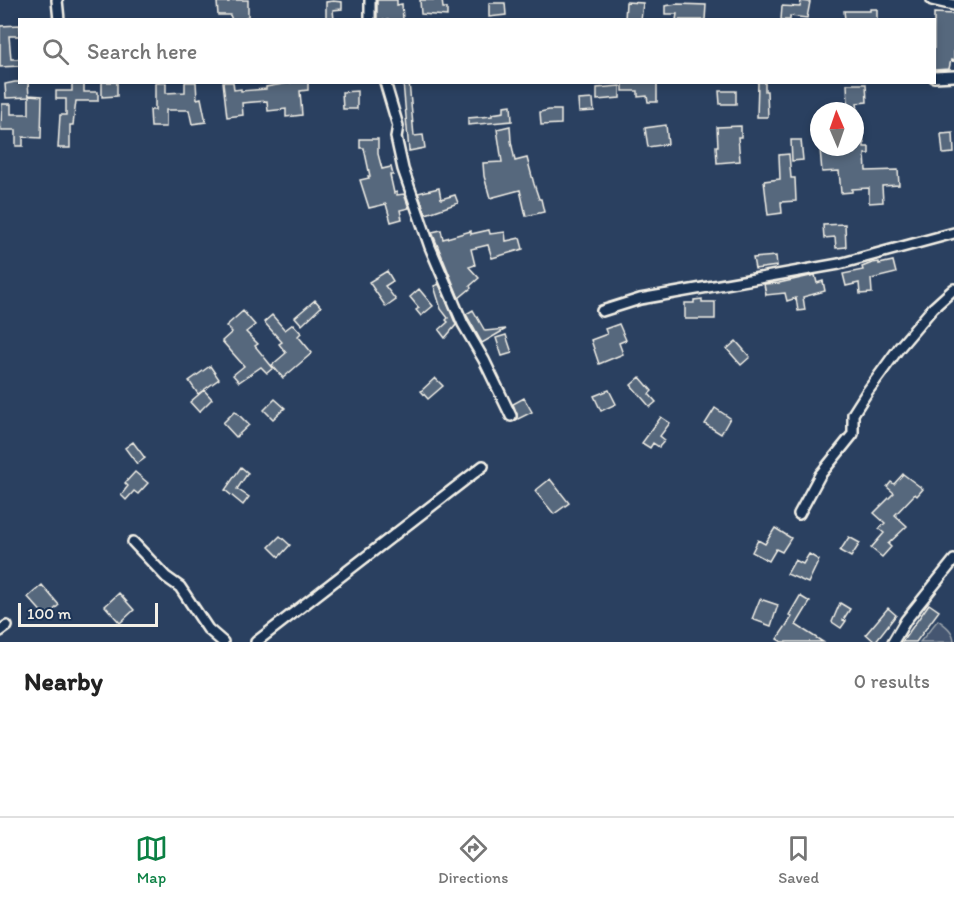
<!DOCTYPE html>
<html lang="en">
<head>
<meta charset="utf-8">
<style>
	:root { --surface:#fff; --page:#f2f2f2; --text:#222; --muted:#767676; --line:#e0e0e0; --accent:#0b8043 }
	body { margin:0; font-family:Itim,sans-serif; background:var(--page); color:var(--text) }
	.compass { position:absolute; left:810px; top:102px; width:54px; height:54px; border-radius:50%; background:var(--surface); box-shadow:0 3px 9px #0003; rotate:358deg }
	.scale { position:absolute; left:18px; bottom:15px; width:140px; box-sizing:border-box; padding-left:6px; border:3px solid #f4f1e8; border-top:0; font-size:16px; line-height:21px; white-space:nowrap; color:#f4f1e8; -webkit-text-stroke:4px #1d3557; paint-order:stroke }
	.list { margin:0; padding:0; list-style:none }
	h2 { display:flex; justify-content:space-between; align-items:center; height:78px; margin:0; padding:0 24px; font-size:26px }
	h2 small { font-size:20px; font-weight:400; color:var(--muted) }
	.icon { flex:none; width:33px; height:33px; fill:none; stroke:currentColor; stroke-width:2; stroke-linecap:round; stroke-linejoin:round }
	.map { position:relative; flex:none; width:954px; height:642px; overflow:hidden }
	.search { position:absolute; background:var(--surface); box-shadow:0 3px 9px #0003; left:18px; right:18px; top:18px; height:66px; display:flex; align-items:center; gap:15px; box-sizing:border-box; padding:0 21px; border-radius:0px; color:var(--muted); font-size:22px }
	.sheet { height:174px; background:var(--surface) }
	nav { display:flex; justify-content:space-around; align-items:center; box-sizing:border-box; height:84px; border-top:2px solid var(--line); background:var(--surface); font-size:16px; color:var(--muted) }
	nav a { display:grid; justify-items:center; gap:3px }
	nav .on { color:var(--accent) }
	.map>svg:first-child { display:block }
	.green { fill:#445771; stroke:#9ca4ac; stroke-width:1.5 }
	.building { fill:#56677d; stroke:#f4f1e8; stroke-width:1.5 }
	.lines { fill:none; stroke-linecap:round; stroke-linejoin:round }
	.street-casing { stroke:#f4f1e8; stroke-width:14 }
	.street { stroke:#1d3557; stroke-width:9 }
</style>
</head>
<body>
<div class="map">
<svg width="954" height="642" viewBox="0 0 954 642">
	<rect width="100%" height="100%" fill="#2a4060"/>
	<filter id="ink" filterUnits="userSpaceOnUse"><feTurbulence type="fractalNoise" baseFrequency=".0167" numOctaves="2"/><feDisplacementMap in="SourceGraphic" scale="12" xChannelSelector="R" yChannelSelector="G"/><feConvolveMatrix kernelMatrix="1 2 1 2 8 2 1 2 1" color-interpolation-filters="sRGB"/></filter>
	<g filter="url(#ink)">
		<!-- green -->
		<path class="green" d="M938 620C946 626 954 631 954 642H920Z"/>
		<!-- building -->
		<path class="building" d="M229 0H248V17H246V20H232L230 15H218L217 2H229Z
			M377 0H397V5L402 4 403 20H377Z
			M420 0H442L443 8H447V16L421 14Z
			M333 1 342 2V9L333 10 334 20H326V2Z
			M801 1 810 2 807 18 790 16V20H781L782 6 800 7Z
			M626 2 643 3 641 20H625Z
			M489 3H505L506 15 489 17Z
			M677 4 706 5 705 20H676L677 14H665V6Z
			M870 9H877V20L845 19 844 11H870Z
			M934 13 954 14V61L951 60 949 69 934 70Z
			M20 25V36H9L11 59H20V66L0 67V26Z
			M15 82H28L29 97 6 98 5 84Z
			M72 82H84V92H98V101H76L73 125H70V148H58L60 115H66V99H56V91H72Z
			M102 82H117V96L102 97Z
			M185 82H196L197 99 201 98 206 122 192 124 189 110H166V127H151L150 110H155V83H166V93L185 92Z
			M223 82H233L234 90 241 89V91L266 89V87L294 82H308V90L300 91 302 115 286 117V109L268 111 267 101 242 103 243 115 227 117Z
			M403 82H409L414 136 423 135 425 148 409 151Z
			M623 82H657V102H648L647 96 638 97V91H623Z
			M758 82H765V91H767L768 117H757Z
			M847 84H866L867 102 857 103 858 111H845V104H848Z
			M620 86V98L597 100V88Z
			M357 91V109H343L342 92Z
			M719 91H736V104H720Z
			M29 95 42 96 41 138 23 137V146H16V130H1L2 104H11V114H29Z
			M593 99 594 111 579 112 578 100Z
			M511 105 512 121 468 125V118L492 116V114L504 112V106Z
			M549 110H561V124L541 125 540 112Z
			M666 125 668 144 648 147 645 128Z
			M510 126 511 141 515 161 527 158 534 184 539 199H541L544 212 526 216 520 190 490 198 484 176 483 163 502 162 497 129Z
			M741 126V137H738L740 161 717 163 716 146H718L717 127Z
			M953 133 954 153 943 154 941 134Z
			M855 134H863L864 147H869V154H865L866 171 898 170 899 185 882 186 883 202 869 203V188L852 189V192L841 193 839 171 822 172 820 149 831 148V155L855 153Z
			M360 139H378V154L382 169 391 167 393 175H390L394 193 397 192V195L404 194 409 208 400 210 402 219 391 222 386 204 369 208 360 180 369 178 368 176H370L364 148H360Z
			M791 140H801L803 160 792 161Z
			M789 154 791 178H795L796 201 781 202 782 213 768 215 764 181 780 179 779 155Z
			M439 188 441 199 455 195 458 203 426 214 418 193Z
			M845 224 846 247 836 248 835 237 824 238 823 225Z
			M441 230 443 239 471 231V234L489 230 490 234 505 232 506 241 520 238 523 249 492 258 488 245 471 249 475 265 469 267 479 278 470 286 471 288 459 298 432 232Z
			M776 256 777 266 755 269 753 258Z
			M893 261 896 273 871 279 872 293 860 294 859 283 846 286 843 274 863 270 862 267 872 263 879 262V264Z
			M387 271 393 281 385 286 396 300 386 307 369 282Z
			M815 275 817 283 823 281 825 291 803 297 805 310 798 311 796 298 787 301 785 293 766 295 764 284 779 283Z
			M439 284 456 325 445 338 439 330 448 322 446 320 448 318 441 309 434 286Z
			M419 289 433 306 421 316 416 310 419 308 410 297Z
			M702 299V302H715V319H685V303H694V300Z
			M315 300 321 307 302 325 295 317Z
			M473 310 485 331 506 329 482 343 466 314Z
			M243 311 255 325 246 332 258 344 255 346 273 368 267 373 261 367 239 382 233 375 244 366 222 341 232 332 226 326Z
			M272 315 285 330 293 324 301 333 298 336 312 353 283 378 272 365 286 353 279 344 282 342 264 322Z
			M619 324 626 340 619 343 623 354 599 364 591 340 607 334 605 329Z
			M506 335 512 353 502 356 496 338Z
			M736 341 750 357 741 365 727 349Z
			M210 366 219 379 198 394 189 381Z
			M640 377 652 391 649 394 656 402 650 407 631 385Z
			M435 378 443 386 428 399 421 391Z
			M204 390 212 399 199 412 190 402Z
			M609 390 616 404 601 411 594 396Z
			M524 398 532 412 516 420 517 414 513 404Z
			M275 399 285 408 273 419 264 410Z
			M715 408 730 418 721 434 705 424Z
			M235 411 249 425 236 437 223 423Z
			M661 417 670 423 660 436 665 440 659 447 653 443 650 448 642 443Z
			M133 442 145 458 137 464 125 448Z
			M241 467 248 473 237 489 249 497 243 505 225 490Z
			M135 472 148 483 138 494 134 491 126 500 121 495 128 486 125 483Z
			M903 474 923 489 917 496 915 494 895 515 907 526 888 544 891 547 882 557 871 548 884 533 879 529 885 523 874 513 894 493 887 487 891 482 894 484Z
			M550 479 569 503 554 514 535 491Z
			M775 528 791 538 782 552 776 549 769 561 752 552 758 540 765 544Z
			M280 536 290 545 279 557 269 547Z
			M849 537 860 543 851 557 840 551Z
			M809 554 819 560 808 583 787 574 795 560 803 564Z
			M42 585 59 605 46 617 28 597Z
			M119 593 134 610 120 623 105 606Z
			M800 596 810 602 796 625 823 642H782L777 639 792 617 789 615Z
			M760 599 778 605 771 626 752 619Z
			M840 603 850 609 843 620 846 621 841 628 832 622Z
			M929 604 939 611 916 642H902Z
			M888 608 896 615 875 642 866 634Z"/>
		<g class="lines">
			<defs>
				<path id="street" d="M57 0 59 20
					M370 0V20
					M932 0 954 5
					M934 77 954 76
					M385 82 398 126 396 137 403 169 430 247 463 324 484 360 511 416
					M602 311 640 299 839 264 954 233
					M799 514 820 475 853 434V414L867 392 899 348 933 308 954 289
					M133 542 166 577 180 587 208 629 223 642
					M0 631 7 626
					M256 642 483 466
					M893 642 906 620 954 560"/>
			</defs>
			<!-- street casing -->
			<use href="#street" class="street-casing"/>
			<!-- street -->
			<use href="#street" class="street"/>
		</g>
	</g>
</svg>
<svg class="compass" viewBox="-18 -18 36 36"><path d="M0-13l5 13h-10z" fill="#e53935"/><path d="M0 13l5-13h-10z" fill="#767676"/></svg>
<div class="scale">100 m</div>
<div class="search"><svg class="icon" aria-label="search" viewBox="0 0 24 24"><circle cx="10" cy="10" r="6"/><path d="M15 15l6 6"/></svg>Search here</div>
</div>
<section class="sheet">
<h2>Nearby<small>0 results</small></h2>
<ul class="list">
</ul>
</section>
<nav>
<a class="on"><svg class="icon" aria-label="map" viewBox="0 0 24 24"><path d="M3 6l6-2 6 2 6-2v14l-6 2-6-2-6 2zM9 4v14M15 6v14"/></svg>Map</a>
<a><svg class="icon" aria-label="directions" viewBox="0 0 24 24"><path d="M12 3l9 9-9 9-9-9zM9 14v-3h6M13 9l2 2-2 2"/></svg>Directions</a>
<a><svg class="icon" aria-label="saved" viewBox="0 0 24 24"><path d="M7 4h10v16l-5-4-5 4z"/></svg>Saved</a>
</nav>
</body>
</html>
